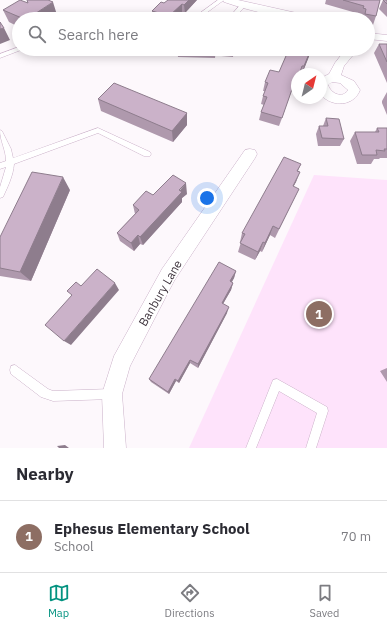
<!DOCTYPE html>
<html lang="en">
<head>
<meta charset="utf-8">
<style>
	:root { --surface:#fff; --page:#f7f7f7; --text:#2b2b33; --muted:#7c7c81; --line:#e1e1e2; --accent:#039380 }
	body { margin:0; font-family:"IBM Plex Sans",sans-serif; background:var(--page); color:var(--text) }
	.compass { position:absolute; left:291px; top:68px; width:36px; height:36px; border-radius:50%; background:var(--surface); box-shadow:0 2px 10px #0003; rotate:35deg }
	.you { position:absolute; left:207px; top:198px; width:14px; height:14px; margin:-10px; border:3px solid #fff; border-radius:50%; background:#1a73e8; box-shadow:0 0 0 6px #1a73e833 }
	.badge { display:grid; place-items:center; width:26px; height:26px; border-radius:50%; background:var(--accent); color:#fff; font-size:13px; font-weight:700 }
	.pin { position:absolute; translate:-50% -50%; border:2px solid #fff; box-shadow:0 1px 4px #0006 }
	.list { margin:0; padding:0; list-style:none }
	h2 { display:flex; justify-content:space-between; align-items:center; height:52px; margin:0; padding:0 16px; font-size:17px }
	h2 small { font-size:13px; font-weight:400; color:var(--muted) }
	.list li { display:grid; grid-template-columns:26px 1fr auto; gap:12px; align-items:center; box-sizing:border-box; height:72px; padding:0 16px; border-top:1px solid var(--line) }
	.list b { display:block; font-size:15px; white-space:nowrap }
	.list p { margin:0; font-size:13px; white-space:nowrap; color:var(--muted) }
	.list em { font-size:13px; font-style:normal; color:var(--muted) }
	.icon { flex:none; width:22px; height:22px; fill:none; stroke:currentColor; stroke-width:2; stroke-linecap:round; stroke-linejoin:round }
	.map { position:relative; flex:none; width:387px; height:448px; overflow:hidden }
	.search { position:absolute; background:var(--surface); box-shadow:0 2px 10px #0003; left:12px; right:12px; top:12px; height:44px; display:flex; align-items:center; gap:10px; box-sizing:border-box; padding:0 14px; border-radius:22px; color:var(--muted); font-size:15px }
	.sheet { height:124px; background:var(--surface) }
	nav { display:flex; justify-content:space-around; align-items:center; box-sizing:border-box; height:56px; border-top:1px solid var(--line); background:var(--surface); font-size:11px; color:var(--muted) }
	nav a { display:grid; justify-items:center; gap:2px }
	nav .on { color:var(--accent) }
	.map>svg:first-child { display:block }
	.built { fill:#fee3fb }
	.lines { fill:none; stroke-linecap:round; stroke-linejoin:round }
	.lane-casing { stroke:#cbb1c9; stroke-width:1 }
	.street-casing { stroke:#cbb1c9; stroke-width:1 }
	.lane { fill:#fff; fill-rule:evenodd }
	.street { fill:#fff; fill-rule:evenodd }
	.wall { fill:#af99ad }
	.shaded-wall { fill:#8e7d8d }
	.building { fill:#cbb2c9; stroke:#8e7d8d }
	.labels { text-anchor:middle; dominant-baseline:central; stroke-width:3; stroke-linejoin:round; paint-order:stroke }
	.street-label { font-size:12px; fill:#3c323b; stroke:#fff }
</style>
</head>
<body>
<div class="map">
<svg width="387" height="448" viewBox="0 0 387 448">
	<rect width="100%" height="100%" fill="#fdf8fc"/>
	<!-- built -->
	<path class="built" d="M314 175 387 180V448H189Z"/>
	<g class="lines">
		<defs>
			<path id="lane" d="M218 0H224L198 19H192Z
				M241 4 246 5 234 19H228Z
				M275 10 280 11 275 19H269Z
				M19 47V49H22L21 50 0 58V54Z
				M98 128 150 152 151 154 150 156H144L98 133 14 164C13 176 8 186 3 197L0 198V187L6 167 0 169V163L6 161C6 150 0 141 0 130L2 131 11 149 13 158Z
				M15 365 48 389 53 391 111 389 115 390 116 394 115 398 111 399 53 401 41 397 11 374 10 370 11 366Z
				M277 379 327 407 328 411 316 448H306L317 413 279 391 256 448H246L273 380Z"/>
			<path id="street" d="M223 0H238L310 16 315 19C285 19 253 12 224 2Z
				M368 33 387 35V41L368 39Z
				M346 49H358L344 66 341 75 354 81 360 90C354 106 333 108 321 95V78L329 74 335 63ZM332 82 340 83 348 90C343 99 331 94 328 85Z
				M250 149 255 150 257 154 255 158 174 281 130 366 122 394 126 448H104L102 394 114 356 162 269 245 150Z"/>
		</defs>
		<!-- lane casing -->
		<use href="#lane" class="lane-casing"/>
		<!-- street casing -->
		<use href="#street" class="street-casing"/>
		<!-- lane -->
		<use href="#lane" class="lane"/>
		<!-- street -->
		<use href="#street" class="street"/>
	</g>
	<!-- wall -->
	<path class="wall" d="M197 0 185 13 182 12 175 19H153L152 11 164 3Z
		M325 0H380L376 16 373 25 368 24V19H362V17H359L360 14 325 4 326 0Z
		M383 0H387V17L379 9Z
		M28 3 57 15 50 19H19V27L9 22 3 10Z
		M379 44H387V83L374 53Z
		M177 49H216L215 58 178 57Z
		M221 49H234L233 57 221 56Z
		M287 49H326L322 54 311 51 302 74H297V80H295L279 126 259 120 261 112 264 105 261 104 263 96 265 91H263L265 82 279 72 289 50Z
		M387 92V115L382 103V101Z
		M98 99 187 113V125L173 142 101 111Z
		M326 118 344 139 340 146H318L316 134 319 126H323Z
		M377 128H387V158H380L379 159H374L371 164H357L350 141 355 132H375Z
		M301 164 298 171 296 182 293 187 299 189 275 238 270 235 262 252 260 251 255 260 238 252 241 242H240L242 233Z
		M70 190 31 281 0 276V237Z
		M187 194 182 198V202L143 245 140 244 134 251 120 241 117 233 135 214 133 205 153 195Z
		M236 271 234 278 232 282 233 283 231 290 223 304 227 313 198 368 190 363 179 383 176 381 169 394 151 382 149 379Z
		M387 368V382L380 371Z"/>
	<!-- shaded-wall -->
	<path class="shaded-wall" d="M189 0H197L185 13 184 5Z
		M53 2 57 15 50 19H27Z
		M182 4V12L175 19H169V16Z
		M4 28 10 40 0 44V29Z
		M311 49H312L302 74 304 66Z
		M298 72 295 80 279 126 282 118Z
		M187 113V125L173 142 172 131Z
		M300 172 296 182 288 196Z
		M63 177 70 190 31 281 20 272Z
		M186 183 187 194 182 198V202L143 245 140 237Z
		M273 226 270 235 262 252 265 243Z
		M138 235 140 244 134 251 131 243Z
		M263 242 260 251 255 260 258 252Z
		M236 271 234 278 228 288 230 281Z
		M115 283 119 290 71 345 64 341Z
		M233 283 231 290 220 309 222 303Z
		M229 307 227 313 198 368V364Z
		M190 360V363L179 383 178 381Z
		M175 379 176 381 169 394 168 392Z
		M65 445 69 448H59L57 446Z"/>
	<!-- building -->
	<path class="building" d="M20 0 28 3 27 0H48L53 2 27 19H24L3 10Z
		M168 0H189L184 5 182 4 169 16 152 11 161 2 164 3Z
		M343 0H380L376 16 365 14 366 9 363 8 364 6Z
		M383 0H387V4Z
		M0 22 4 28 0 29Z
		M379 44H387V62Z
		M190 49H216L215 50Z
		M289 49H311L304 66H302L300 72H298L282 118 261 112 267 97 263 96 268 83 265 82 270 70 279 72Z
		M114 83 187 113 172 131 98 99Z
		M326 118 339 119 344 139 322 138 319 126H328Z
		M377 128H387V149H384L385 151 376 150 377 155H362L355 132H379Z
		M284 157 301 164 297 171 300 172 293 186 299 189 279 229 273 226 265 243 263 242 258 252 240 243 245 234 242 233Z
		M32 172 63 177 20 272 0 268V237Z
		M173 175 186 183 179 190 182 192 140 237 138 235 131 243 117 233 139 210 133 205 146 191 153 195Z
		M219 262 236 271 230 281 233 283 222 303 229 307 198 364 190 360 178 381 175 379 168 392 149 379Z
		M97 269 115 283 64 341 45 325 72 295 67 291 76 282 81 286Z"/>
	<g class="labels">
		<!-- street labels -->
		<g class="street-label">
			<text transform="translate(160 293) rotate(-60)">Banbury Lane</text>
		</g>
	</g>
</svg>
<svg class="compass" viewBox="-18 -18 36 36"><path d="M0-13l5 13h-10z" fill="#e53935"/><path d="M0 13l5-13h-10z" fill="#7c7c81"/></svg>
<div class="you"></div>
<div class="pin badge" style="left:319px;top:314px;background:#8d6e63">1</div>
<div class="search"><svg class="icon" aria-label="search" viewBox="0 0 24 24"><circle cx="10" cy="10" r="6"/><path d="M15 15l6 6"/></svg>Search here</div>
</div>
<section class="sheet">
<h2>Nearby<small></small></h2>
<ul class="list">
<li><span class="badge" style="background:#8d6e63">1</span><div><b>Ephesus Elementary School</b><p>School</p></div><em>70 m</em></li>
</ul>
</section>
<nav>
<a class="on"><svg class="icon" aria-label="map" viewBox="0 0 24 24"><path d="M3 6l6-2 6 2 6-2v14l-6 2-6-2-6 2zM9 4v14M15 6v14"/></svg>Map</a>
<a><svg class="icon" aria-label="directions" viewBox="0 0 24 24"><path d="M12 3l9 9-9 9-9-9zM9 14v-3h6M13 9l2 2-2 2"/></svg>Directions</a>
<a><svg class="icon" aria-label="saved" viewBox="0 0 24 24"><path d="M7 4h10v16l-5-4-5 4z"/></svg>Saved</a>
</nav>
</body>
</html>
